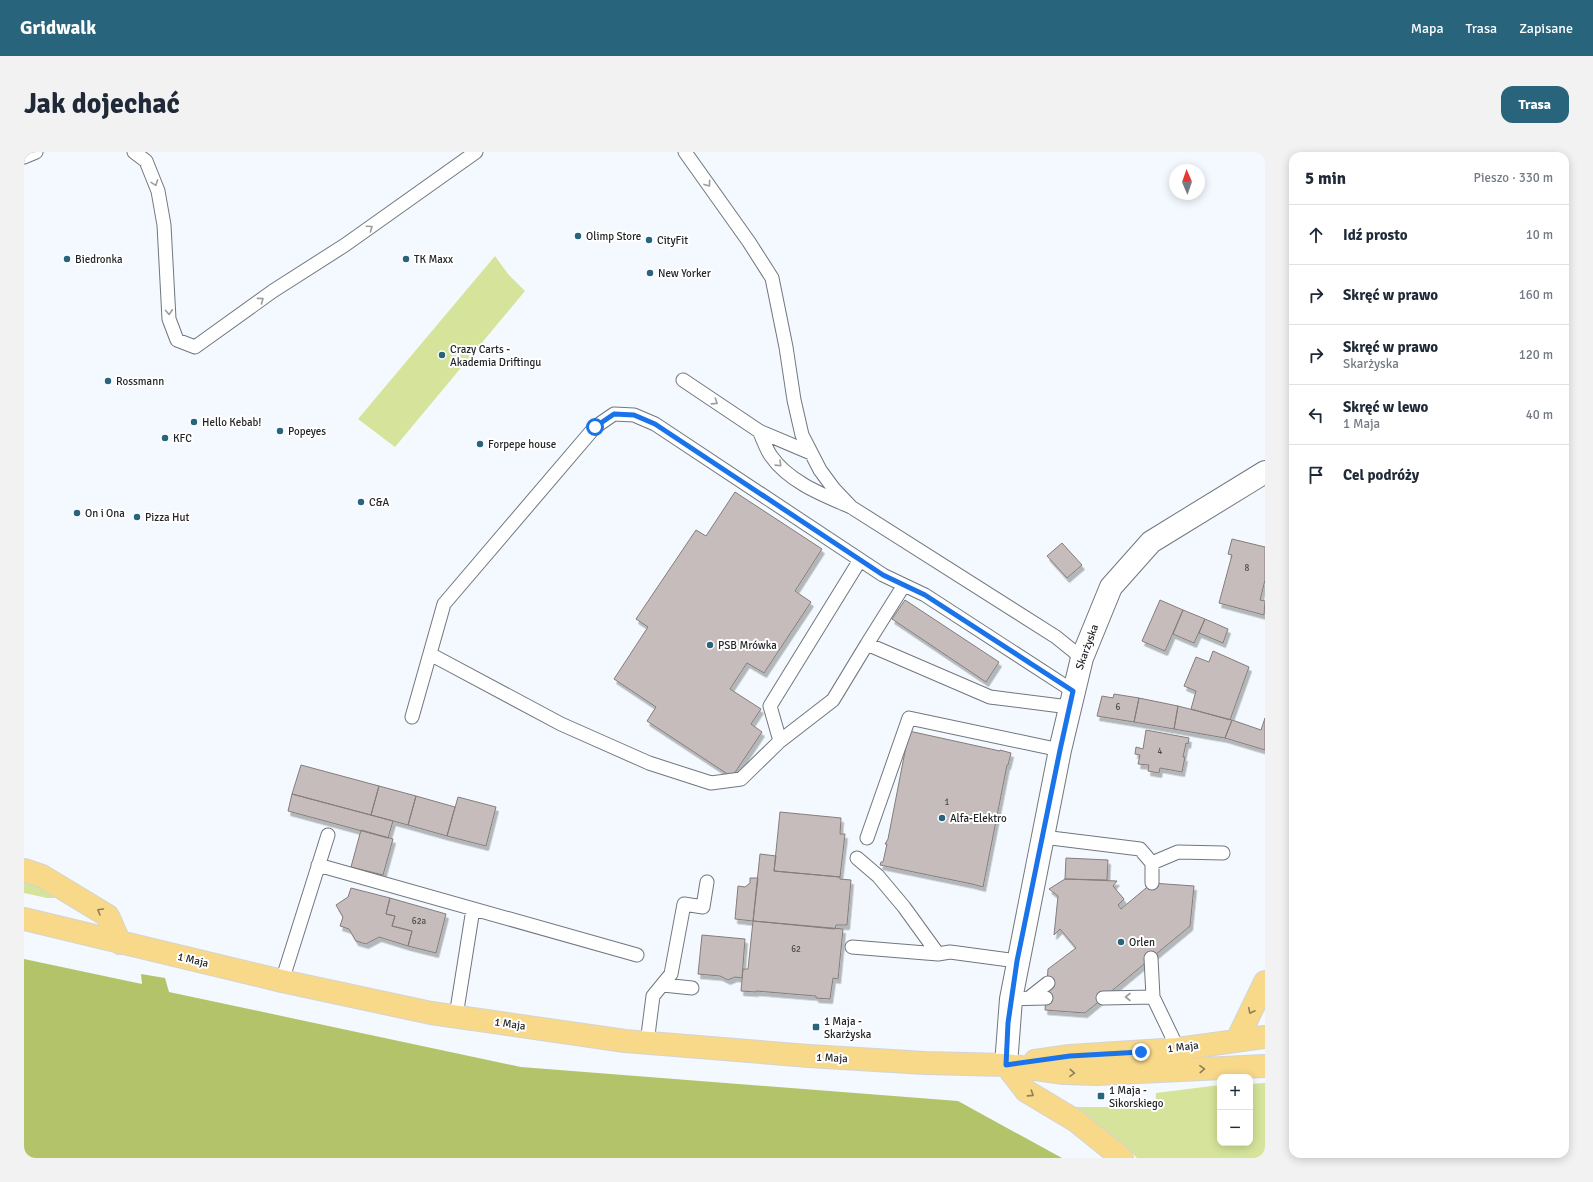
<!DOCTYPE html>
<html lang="pl">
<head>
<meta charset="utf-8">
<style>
	:root { --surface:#fff; --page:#f2f2f3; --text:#1f2937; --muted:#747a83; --line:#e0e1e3; --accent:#28647c }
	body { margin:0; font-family:Signika,sans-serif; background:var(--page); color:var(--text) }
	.controls { position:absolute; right:12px; bottom:12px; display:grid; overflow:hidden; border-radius:8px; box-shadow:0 2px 10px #0003 }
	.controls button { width:36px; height:36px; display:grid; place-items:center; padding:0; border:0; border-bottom:1px solid var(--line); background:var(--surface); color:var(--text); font:20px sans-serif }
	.compass { position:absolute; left:1145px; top:12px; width:36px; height:36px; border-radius:50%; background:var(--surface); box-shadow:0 2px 10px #0003; rotate:358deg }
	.stop { position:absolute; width:12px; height:12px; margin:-9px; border:3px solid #1a73e8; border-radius:50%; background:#fff }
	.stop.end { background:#1a73e8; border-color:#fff; box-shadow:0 1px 4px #0008 }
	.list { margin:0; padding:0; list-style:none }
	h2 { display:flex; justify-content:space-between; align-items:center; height:52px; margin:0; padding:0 16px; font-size:17px }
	h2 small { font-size:13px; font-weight:400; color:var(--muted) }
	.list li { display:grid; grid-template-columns:26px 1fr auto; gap:12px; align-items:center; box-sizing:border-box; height:60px; padding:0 16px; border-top:1px solid var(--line) }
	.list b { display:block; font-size:15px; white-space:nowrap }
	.list p { margin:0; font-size:13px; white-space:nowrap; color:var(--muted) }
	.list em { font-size:13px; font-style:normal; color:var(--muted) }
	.icon { flex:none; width:22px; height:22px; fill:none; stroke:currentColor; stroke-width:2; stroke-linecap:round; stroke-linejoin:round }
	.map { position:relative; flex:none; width:1241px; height:1006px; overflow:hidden; border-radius:12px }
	header { display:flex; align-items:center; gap:24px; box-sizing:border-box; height:56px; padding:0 20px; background:var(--accent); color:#fff }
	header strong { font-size:19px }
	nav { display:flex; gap:22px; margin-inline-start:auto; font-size:14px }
	.intro { display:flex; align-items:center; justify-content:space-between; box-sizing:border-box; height:96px; padding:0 24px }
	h1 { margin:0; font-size:28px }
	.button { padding:10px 18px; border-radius:12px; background:var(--accent); color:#fff; font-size:14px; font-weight:700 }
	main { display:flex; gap:24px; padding:0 24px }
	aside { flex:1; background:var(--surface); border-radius:12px; box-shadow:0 2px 10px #0003 }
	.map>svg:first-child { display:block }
	.green { fill:#d5e49a }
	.forest { fill:#b3c36a }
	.building { fill:#c6bcbc; stroke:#857c7b; filter:url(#shadow) }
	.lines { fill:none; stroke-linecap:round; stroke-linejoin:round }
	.service-casing { stroke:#71777d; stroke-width:15 }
	.minor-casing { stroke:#71777d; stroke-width:24 }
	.primary-casing { stroke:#d3d4d4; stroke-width:24 }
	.service { stroke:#fff; stroke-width:13 }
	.minor { stroke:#fff; stroke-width:22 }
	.primary { stroke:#f8d889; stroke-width:22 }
	.oneway { stroke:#9c9d9f }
	.oneway2 { stroke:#8e7f59 }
	.route { stroke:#1a73e8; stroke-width:5 }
	.poi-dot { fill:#28647c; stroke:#fff; stroke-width:1.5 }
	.labels { text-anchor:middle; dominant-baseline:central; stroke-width:4; stroke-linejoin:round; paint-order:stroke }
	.number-label { font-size:9px; fill:#4c4c4e }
	.poi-label { font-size:11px; fill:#242629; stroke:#fff; text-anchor:start }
	.street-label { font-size:11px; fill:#242629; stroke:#fff }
</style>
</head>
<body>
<header>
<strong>Gridwalk</strong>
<nav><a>Mapa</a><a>Trasa</a><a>Zapisane</a></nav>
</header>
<div class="intro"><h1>Jak dojechać</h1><a class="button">Trasa</a></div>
<main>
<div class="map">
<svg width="1241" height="1006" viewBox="0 0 1241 1006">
	<defs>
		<filter id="shadow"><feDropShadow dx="2.5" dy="4.5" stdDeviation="0" flood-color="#0004"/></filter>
	</defs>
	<rect width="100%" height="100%" fill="#f3f9fe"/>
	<!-- green -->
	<path class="green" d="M471 104 484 122 501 139 371 295 334 267Z
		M0 727 5 729 36 746H23L0 741Z
		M1241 931V1006H1113L1097 990 1046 955H1131L1132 941 1196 933V991H1226V932Z"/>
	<!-- forest -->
	<path class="forest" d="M0 807 118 832 117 822 141 826 145 840 497 915 934 949 1038 1006H0Z"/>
	<!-- building -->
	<path class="building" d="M711 340 798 397 771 439 787 450 740 521 723 511 706 537 737 557 727 572 738 580 708 625 623 569 632 555 590 527 624 475 612 467 672 378 682 384Z
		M1208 387 1241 395V428L1236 448 1241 449 1240 463 1195 451 1208 403 1204 402Z
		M1038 391 1058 413 1043 426 1023 404Z
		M881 448 975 510 962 530 868 467Z
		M1136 448 1159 458 1141 499 1118 489Z
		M1159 458 1181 467 1170 491 1149 482Z
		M1181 467 1204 477 1199 491 1175 481Z
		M1189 499 1225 515 1206 568 1167 557 1172 539 1160 534 1172 505 1185 510Z
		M1090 542 1115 546 1110 570 1073 564 1078 544 1089 546Z
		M1115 546 1154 554 1150 577 1110 570Z
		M1154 554 1208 568 1201 586 1150 577Z
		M1241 566V598L1201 586 1208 568 1237 578Z
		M1122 578 1165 586 1164 592 1162 591 1159 605H1161L1158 620 1136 616 1135 621 1124 619 1125 613 1114 612 1116 603 1111 602 1112 595 1119 597Z
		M885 579 976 599V598L987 601 984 613H983L959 735 948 732 856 713 857 710H859L863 692H861L864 687Z
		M277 613 355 634 347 663 268 642Z
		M355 634 392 644 384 673 347 663Z
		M268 642 369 669 364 686 264 659Z
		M392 644 431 655 423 684 384 673Z
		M434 645 472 655 462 694 423 684Z
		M756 660 817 666 816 682H821L816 725 750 719Z
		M337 678 369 687 359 723 327 715Z
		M736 702 752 704 750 719 816 725V727L827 728 823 773H812L811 777 729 769Z
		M1042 706 1084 708 1083 728 1041 727Z
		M726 726H734L729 769 711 767 714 734 721 735 726 731Z
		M1041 727 1093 729 1089 734 1100 747 1094 753 1097 757 1128 731 1170 734 1166 774 1061 861 1021 858 1024 817 1052 796 1036 777 1030 783 1034 744 1025 737Z
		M327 736 366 746 362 762 371 764 368 774 388 779 384 794 355 785 342 792 332 789 325 777 316 774 319 765 312 753 324 745Z
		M366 746 422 762 412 801 384 794 388 779 368 774 371 764 362 762Z
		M729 769 819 777 814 827 809 826 806 847 792 846V844L732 839V840L717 839 719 817H724Z
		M678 783 721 787 718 826 711 825 704 828 696 824 674 822Z"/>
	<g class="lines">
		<defs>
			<path id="service" d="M110 0 122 9 134 39 140 73 145 167 153 188 171 195 249 139 321 93 452 0
				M661 0 725 90 748 126 762 195 770 248 778 283 796 318 810 337 827 355
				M0 5 12 0
				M659 228 735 279 787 301
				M735 279C739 287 742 297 747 304 765 330 799 343 827 355L1032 485 1058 506
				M843 492 880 433
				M406 502 537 572 625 611 687 631 717 627 756 589 809 548 843 492 966 545 1045 555
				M388 565 420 452 571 275 590 262 610 263 631 272 859 423 901 443 1049 539
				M756 589 746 554 836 408
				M1019 685 1116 697 1128 711V731
				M843 686 885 566 1036 598
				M833 706 854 724 880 755 914 802 926 800 993 809
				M1128 711 1154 700 1199 701
				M294 713 613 803
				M828 795 914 802
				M1127 806 1129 845 1154 897V902
				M258 829 304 683
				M639 833 668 836
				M1005 846 1024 831
				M1079 846 1129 845
				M987 847 1022 846
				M432 864 449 757
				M623 891 629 844 647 822 660 752 679 755 683 730"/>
			<path id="minor" d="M982 913 987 847 1036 598 1058 506 1087 435 1127 390 1241 320"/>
			<path id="primary" d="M0 718 18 724 84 764 96 791
				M0 767 258 829 407 861 601 889 785 904 901 911 982 913 1040 921 1073 922 1241 914
				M1213 888 1241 830
				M1011 909 1046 904 1154 897 1241 885
				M982 913 1002 939 1052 969 1098 1006"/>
		</defs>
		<!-- service casing -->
		<use href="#service" class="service-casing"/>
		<!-- minor casing -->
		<use href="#minor" class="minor-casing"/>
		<!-- primary casing -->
		<use href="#primary" class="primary-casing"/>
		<!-- service -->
		<use href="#service" class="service"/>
		<!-- minor -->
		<use href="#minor" class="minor"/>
		<!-- primary -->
		<use href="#primary" class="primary"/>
	</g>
	<!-- one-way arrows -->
	<defs><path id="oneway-chevron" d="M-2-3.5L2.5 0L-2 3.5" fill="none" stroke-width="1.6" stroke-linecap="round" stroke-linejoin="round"/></defs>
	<g class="oneway">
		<use href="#oneway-chevron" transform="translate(131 31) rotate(69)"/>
		<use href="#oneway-chevron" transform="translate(684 32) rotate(54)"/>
		<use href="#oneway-chevron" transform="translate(346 76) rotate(-35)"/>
		<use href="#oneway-chevron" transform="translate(237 148) rotate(-36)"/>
		<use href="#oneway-chevron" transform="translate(145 160) rotate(86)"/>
		<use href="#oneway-chevron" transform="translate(691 250) rotate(33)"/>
		<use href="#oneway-chevron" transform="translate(755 312) rotate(44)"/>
		<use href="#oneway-chevron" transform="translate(1104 845) rotate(180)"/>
	</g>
	<g class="oneway2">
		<use href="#oneway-chevron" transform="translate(76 759) rotate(-150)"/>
		<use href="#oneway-chevron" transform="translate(1227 859) rotate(116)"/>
		<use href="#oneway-chevron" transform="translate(1178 917) rotate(-3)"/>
		<use href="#oneway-chevron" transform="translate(1048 921) rotate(3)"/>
		<use href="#oneway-chevron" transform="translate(1007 942) rotate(33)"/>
	</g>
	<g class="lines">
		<!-- route -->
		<path class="route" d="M571 275 590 262 610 263 631 272 859 423 901 443 1049 539 1036 598 993 809 984 871 982 913 1046 904 1117 900"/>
	</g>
	<!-- markers -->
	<g class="poi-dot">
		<circle cx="554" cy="84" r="4"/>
		<circle cx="625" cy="88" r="4"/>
		<circle cx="43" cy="107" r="4"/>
		<circle cx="382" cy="107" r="4"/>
		<circle cx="626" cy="121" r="4"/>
		<circle cx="418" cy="203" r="4"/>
		<circle cx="84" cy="229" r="4"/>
		<circle cx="170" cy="270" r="4"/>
		<circle cx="256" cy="279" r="4"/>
		<circle cx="141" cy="286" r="4"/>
		<circle cx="456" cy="292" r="4"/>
		<circle cx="337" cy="350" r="4"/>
		<circle cx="53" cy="361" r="4"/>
		<circle cx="113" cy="365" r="4"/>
		<circle cx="686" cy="493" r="4"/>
		<circle cx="918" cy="666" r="4"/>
		<circle cx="1097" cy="790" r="4"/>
		<rect x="788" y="871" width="8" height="8" rx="2"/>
		<rect x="1073" y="940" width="8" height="8" rx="2"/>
	</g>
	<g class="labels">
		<!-- number labels -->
		<g class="number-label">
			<text x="1223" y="416">8</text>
			<text x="1094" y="555">6</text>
			<text x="1136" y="599">4</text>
			<text x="923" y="650">1</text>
			<text x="395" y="769">62a</text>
			<text x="772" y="797">62</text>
		</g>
		<!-- poi labels -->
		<g class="poi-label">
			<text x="562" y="84">Olimp Store</text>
			<text x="633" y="88">CityFit</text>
			<text x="51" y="107">Biedronka</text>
			<text x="390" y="107">TK Maxx</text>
			<text x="634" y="121">New Yorker</text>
			<text x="426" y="197">Crazy Carts -<tspan x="426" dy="13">Akademia Driftingu</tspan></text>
			<text x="92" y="229">Rossmann</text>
			<text x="178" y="270">Hello Kebab!</text>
			<text x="264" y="279">Popeyes</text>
			<text x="149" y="286">KFC</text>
			<text x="464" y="292">Forpepe house</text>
			<text x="345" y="350">C&amp;A</text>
			<text x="61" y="361">On i Ona</text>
			<text x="121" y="365">Pizza Hut</text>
			<text x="694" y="493">PSB Mrówka</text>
			<text x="926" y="666">Alfa-Elektro</text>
			<text x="1105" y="790">Orlen</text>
			<text x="800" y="869">1 Maja -<tspan x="800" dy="13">Skarżyska</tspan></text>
			<text x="1085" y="938">1 Maja -<tspan x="1085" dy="13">Sikorskiego</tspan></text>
		</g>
		<!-- street labels -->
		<g class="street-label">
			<text transform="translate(1063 495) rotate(-70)">Skarżyska</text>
			<text transform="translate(169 808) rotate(13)">1 Maja</text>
			<text transform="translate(486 872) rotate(8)">1 Maja</text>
			<text transform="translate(1159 895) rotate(-7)">1 Maja</text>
			<text transform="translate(808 906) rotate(3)">1 Maja</text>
		</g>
	</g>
</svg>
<div class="controls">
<button>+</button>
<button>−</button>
</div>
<svg class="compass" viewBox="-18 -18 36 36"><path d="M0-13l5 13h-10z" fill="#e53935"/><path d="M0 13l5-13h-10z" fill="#747a83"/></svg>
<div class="stop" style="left:571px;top:275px"></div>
<div class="stop end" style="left:1117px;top:900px"></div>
</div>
<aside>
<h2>5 min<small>Pieszo · 330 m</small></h2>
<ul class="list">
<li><svg class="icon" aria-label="ahead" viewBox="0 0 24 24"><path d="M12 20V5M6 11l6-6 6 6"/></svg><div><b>Idź prosto</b></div><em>10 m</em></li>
<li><svg class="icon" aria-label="right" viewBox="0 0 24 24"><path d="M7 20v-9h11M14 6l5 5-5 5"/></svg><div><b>Skręć w prawo</b></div><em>160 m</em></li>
<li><svg class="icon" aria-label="right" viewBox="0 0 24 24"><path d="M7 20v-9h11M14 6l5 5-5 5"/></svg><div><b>Skręć w prawo</b><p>Skarżyska</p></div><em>120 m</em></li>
<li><svg class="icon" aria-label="left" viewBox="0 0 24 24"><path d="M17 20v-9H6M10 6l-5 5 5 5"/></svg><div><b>Skręć w lewo</b><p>1 Maja</p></div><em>40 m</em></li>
<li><svg class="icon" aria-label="arrive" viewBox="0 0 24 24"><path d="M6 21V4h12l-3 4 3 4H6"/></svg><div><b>Cel podróży</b></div></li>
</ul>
</aside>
</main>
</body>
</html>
